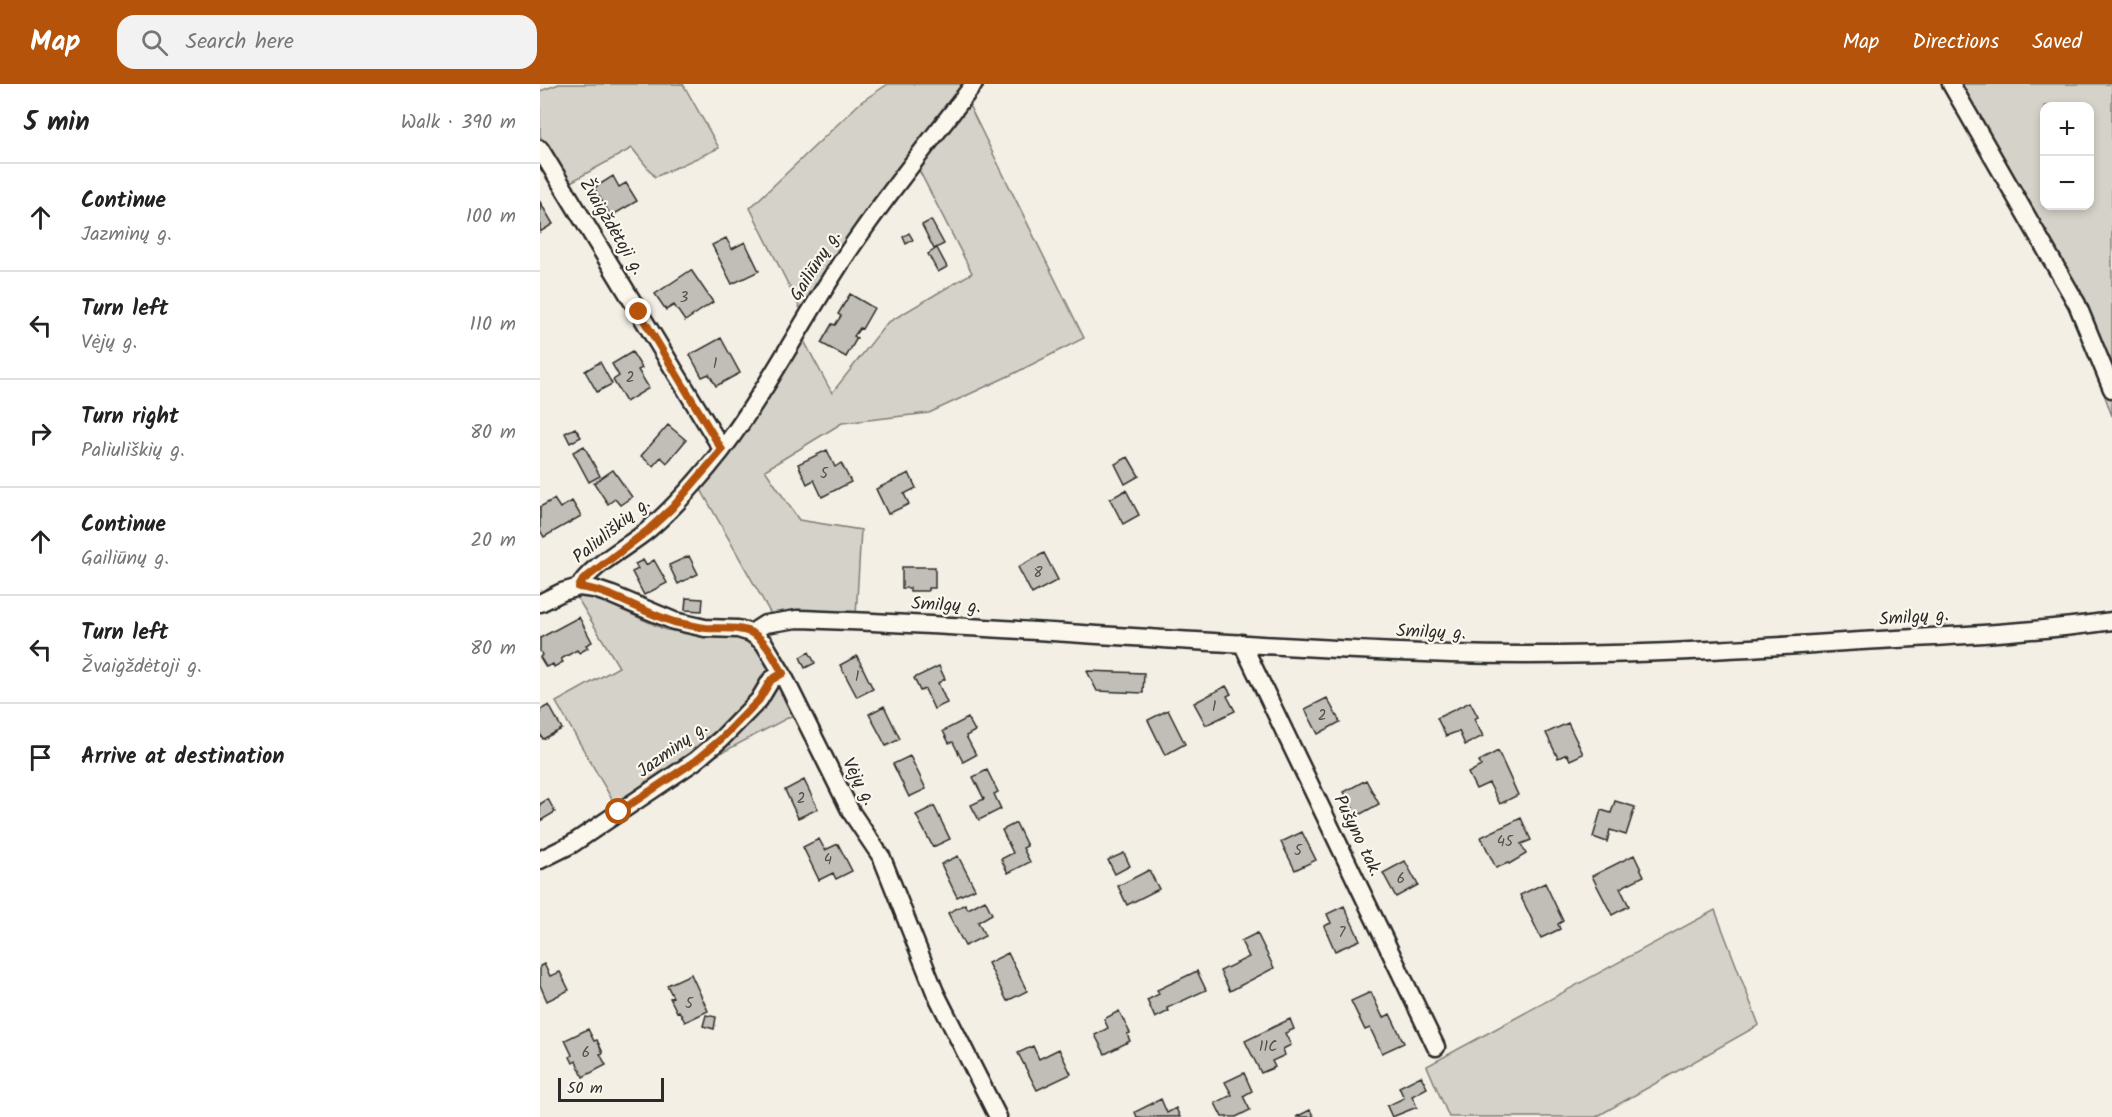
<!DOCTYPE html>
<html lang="en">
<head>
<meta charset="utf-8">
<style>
	:root { --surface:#fff; --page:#f2f2f2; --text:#222; --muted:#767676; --line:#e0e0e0; --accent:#b45309 }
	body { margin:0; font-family:Kalam,sans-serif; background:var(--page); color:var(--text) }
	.controls { position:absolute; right:18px; top:18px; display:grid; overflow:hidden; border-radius:12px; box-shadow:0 3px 9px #0003 }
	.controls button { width:54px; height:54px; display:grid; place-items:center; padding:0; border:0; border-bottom:2px solid var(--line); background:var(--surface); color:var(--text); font:30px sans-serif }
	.scale { position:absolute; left:18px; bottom:15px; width:106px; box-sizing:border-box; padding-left:6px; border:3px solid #2b2b2b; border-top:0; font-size:16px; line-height:21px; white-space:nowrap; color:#2b2b2b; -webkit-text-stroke:4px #fbf7ec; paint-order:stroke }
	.stop { position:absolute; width:18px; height:18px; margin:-14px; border:4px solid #b45309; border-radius:50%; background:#fff }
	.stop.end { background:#b45309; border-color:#fff; box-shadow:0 2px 6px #0008 }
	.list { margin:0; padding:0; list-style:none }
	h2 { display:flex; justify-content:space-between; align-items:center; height:78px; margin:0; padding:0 24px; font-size:26px }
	h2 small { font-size:20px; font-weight:400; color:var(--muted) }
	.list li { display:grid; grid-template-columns:39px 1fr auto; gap:18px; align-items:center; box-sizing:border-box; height:108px; padding:0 24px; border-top:2px solid var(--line) }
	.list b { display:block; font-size:22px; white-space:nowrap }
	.list p { margin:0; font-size:20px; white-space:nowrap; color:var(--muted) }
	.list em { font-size:20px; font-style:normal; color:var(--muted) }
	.icon { flex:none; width:33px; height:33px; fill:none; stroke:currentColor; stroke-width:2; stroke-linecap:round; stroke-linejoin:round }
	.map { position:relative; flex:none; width:1572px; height:1033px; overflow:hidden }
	header { display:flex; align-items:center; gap:36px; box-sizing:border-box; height:84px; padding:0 30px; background:var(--accent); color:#fff }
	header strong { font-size:28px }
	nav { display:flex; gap:33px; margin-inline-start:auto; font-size:21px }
	.search { width:420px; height:54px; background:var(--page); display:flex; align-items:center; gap:15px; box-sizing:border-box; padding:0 21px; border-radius:18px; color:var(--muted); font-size:22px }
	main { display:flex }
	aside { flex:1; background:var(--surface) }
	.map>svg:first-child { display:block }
	.green { fill:#d5d2c9; stroke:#807e7a; stroke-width:1.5; fill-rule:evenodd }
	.building { fill:#c0beb6; stroke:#2b2b2b; stroke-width:1.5 }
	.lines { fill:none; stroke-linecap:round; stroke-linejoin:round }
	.minor-casing { stroke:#2b2b2b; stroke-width:21 }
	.minor { stroke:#fbf7ec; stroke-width:16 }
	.route { stroke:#b45309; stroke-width:8 }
	.labels { text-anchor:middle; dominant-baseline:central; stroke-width:4.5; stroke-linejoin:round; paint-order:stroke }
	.number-label { font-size:15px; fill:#50504e }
	.street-label { font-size:18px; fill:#2b2b2b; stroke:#fbf7ec }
</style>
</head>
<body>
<header>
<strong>Map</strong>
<div class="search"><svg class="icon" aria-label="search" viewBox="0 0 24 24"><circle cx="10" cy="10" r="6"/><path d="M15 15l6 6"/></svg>Search here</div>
<nav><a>Map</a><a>Directions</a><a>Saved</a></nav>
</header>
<main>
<aside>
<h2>5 min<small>Walk · 390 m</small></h2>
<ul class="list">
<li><svg class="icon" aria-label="ahead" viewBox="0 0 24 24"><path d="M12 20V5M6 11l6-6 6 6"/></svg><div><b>Continue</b><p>Jazminų g.</p></div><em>100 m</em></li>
<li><svg class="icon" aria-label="left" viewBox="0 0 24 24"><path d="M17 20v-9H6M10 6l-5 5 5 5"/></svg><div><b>Turn left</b><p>Vėjų g.</p></div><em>110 m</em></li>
<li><svg class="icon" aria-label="right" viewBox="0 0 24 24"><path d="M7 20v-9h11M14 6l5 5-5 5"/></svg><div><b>Turn right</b><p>Paliuliškių g.</p></div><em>80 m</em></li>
<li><svg class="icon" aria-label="ahead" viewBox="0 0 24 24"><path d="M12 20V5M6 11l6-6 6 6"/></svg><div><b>Continue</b><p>Gailiūnų g.</p></div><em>20 m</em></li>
<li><svg class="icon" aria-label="left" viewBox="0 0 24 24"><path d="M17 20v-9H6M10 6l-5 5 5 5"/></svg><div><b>Turn left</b><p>Žvaigždėtoji g.</p></div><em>80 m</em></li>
<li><svg class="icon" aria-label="arrive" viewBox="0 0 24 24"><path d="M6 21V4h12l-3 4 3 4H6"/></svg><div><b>Arrive at destination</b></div></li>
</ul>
</aside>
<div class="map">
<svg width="1572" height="1033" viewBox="0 0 1572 1033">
	<rect width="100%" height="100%" fill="#f3efe4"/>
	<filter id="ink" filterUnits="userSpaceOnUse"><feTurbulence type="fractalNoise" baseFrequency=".0167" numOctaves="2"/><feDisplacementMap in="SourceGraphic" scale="12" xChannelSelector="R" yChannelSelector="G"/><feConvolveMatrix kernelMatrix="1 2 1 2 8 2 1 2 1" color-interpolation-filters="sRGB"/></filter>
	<g filter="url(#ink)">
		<!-- green -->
		<path class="green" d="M19 0H143L179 64 115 93 92 64 29 99 0 52V7Z
			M348 0H427L263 230 210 124 321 18Z
			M1401 0H1572V332L1537 234ZM1504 22H1550V122H1504Z
			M428 19 544 254 475 289 389 329 302 339 225 386 259 436 321 446 316 532H232L159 402 263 255 292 309 347 239 432 189 379 86Z
			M42 508 126 546 210 555 227 571 257 629 77 724 16 618 79 583 35 510Z
			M1175 826 1219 941 1056 1033H909L887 982Z"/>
		<!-- building -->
		<path class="building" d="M73 92 79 103 86 99 97 117 71 132 54 104Z
			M0 118 13 140 0 148Z
			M391 136 404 160 394 165 382 141Z
			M369 149 373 156 366 160 363 153Z
			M186 154 192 165 205 158 219 187 192 200 172 161Z
			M397 164 407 183 398 188 388 170Z
			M151 186 173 218 145 237 134 221 126 226 115 210Z
			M310 210 334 224 322 245 320 244 314 252 317 254 306 273 281 259 292 240 295 241 301 232 298 230Z
			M181 254 200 289 176 302 169 290 162 293 150 271Z
			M92 268 102 284 98 286 109 304 86 318 73 296 79 292 72 280Z
			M60 278 72 300 57 308 45 287Z
			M128 341 146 356 127 379 121 373 113 382 101 372Z
			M35 344 41 353 30 359 25 349Z
			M44 362 60 392 49 398 33 368Z
			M287 366 295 383 301 379 311 398 282 413 274 396 267 400 258 380Z
			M588 373 599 392 585 400 575 380Z
			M73 386 92 413 80 421 75 415 68 420 54 399Z
			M369 389 376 404 364 410 369 420 348 430 336 405Z
			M586 406 599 431 583 440 570 415Z
			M14 415 20 424 32 417 41 432 4 453 0 446V423Z
			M504 469 518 496 492 510 478 483Z
			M149 472 158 490 138 500 129 481Z
			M103 476 106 481 114 476 127 499 104 511 92 488 98 485 95 480Z
			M362 483H395V504H388V507H370V504H362Z
			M146 514 163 515 162 527 145 526Z
			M39 533 52 558 46 561 48 564 39 569 37 566 21 575 23 578 14 583 13 580 6 583 0 573 2 571 0 567V554Z
			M269 568 275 579 265 584 260 573Z
			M317 572 333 605 317 613 300 581Z
			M399 582 405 595 398 599 407 619 394 625 385 605 380 607 374 594Z
			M547 587 604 589 603 609 557 607Z
			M686 602 691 610 687 612 695 627 666 641 654 619Z
			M787 614 800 638 778 650 765 625Z
			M930 618 938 633 934 635 943 652 925 661 919 647 906 652 897 634Z
			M9 621 22 645 3 655 0 650V626Z
			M344 622 360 655 346 662 329 630Z
			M628 626 645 660 625 671 608 636Z
			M428 634 435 647 426 652 436 671 423 678 413 658 409 659 403 647Z
			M1028 639 1043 670 1030 676 1027 670 1018 674 1006 649Z
			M958 667 978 711 960 720 949 699 936 705 928 689 941 682 939 677Z
			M370 672 386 705 369 713 353 680Z
			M447 686 458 708 454 710 461 725 439 736 431 721 444 715 433 693Z
			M264 696 278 725 258 734 245 706Z
			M826 696 839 720 817 732 804 708Z
			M8 715 15 728 0 737V720Z
			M1075 717 1095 723 1086 751 1070 746 1067 758 1053 753 1061 726 1071 729Z
			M394 722 410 755 393 763 376 731Z
			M981 734 991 756 981 760 986 770 969 780 968 779 956 784 941 753Z
			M476 739 487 762 483 764 490 778 468 789 461 775 473 769 462 746Z
			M762 748 776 776 755 786 741 758Z
			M279 755 285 766 298 760 312 787 296 795 293 789 279 796 263 763Z
			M584 769 590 782 575 790 568 776Z
			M1094 771 1104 792 1080 804 1089 822 1072 831 1052 792Z
			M418 772 435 805 417 813 401 780Z
			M865 777 878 801 856 813 843 789Z
			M609 786 619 805 587 821 578 802Z
			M1005 799 1023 837 1018 840 1020 845 1001 854 980 811Z
			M445 816 452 830 438 838 445 852 425 862 408 829 425 820 428 825Z
			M804 822 820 856 795 867 784 842 791 839 787 830Z
			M717 849 734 884 690 907 680 887 709 873 701 857Z
			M468 869 487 907 467 917 448 879Z
			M4 880 10 892 20 888 29 906 7 917 0 901V882Z
			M657 887 666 906 627 924 629 927 615 934 607 916 619 910 617 906Z
			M151 890 168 927 145 938 139 927 137 928 130 914 133 913 127 901Z
			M831 908 843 934 850 930 864 959 842 969 830 944 825 946 811 917Z
			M579 927 590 949 587 950 590 957 565 970 555 951 568 944 564 935Z
			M166 931 176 933 174 945 163 942Z
			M750 935 754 945 745 949 751 961 743 965 745 971 732 977 735 983 721 989 705 957Z
			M48 945 54 957 57 956 63 969 60 970 66 981 43 993 36 977 33 979 30 973 32 971 25 956Z
			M493 962 499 975 519 965 531 990 497 1006 478 969Z
			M704 989 712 1007 703 1012 710 1026 696 1033H682L675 1019 692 1011 685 998Z
			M881 992 887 1004 872 1012 877 1023 852 1033 847 1022 864 1014 859 1003Z
			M621 1015 627 1029 636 1024 640 1033H597L595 1028Z
			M770 1026 774 1033H756Z"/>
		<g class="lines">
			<defs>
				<path id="minor" d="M1411 0 1537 220 1572 305
					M0 65 182 365
					M39 503 54 505 72 511 134 537 165 544 198 545 211 549 224 559 242 589 311 728 342 774 395 908 458 1033
					M0 519 22 508 39 503C50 482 89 462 108 446 135 423 160 394 182 366 233 298 270 221 319 152 355 100 396 50 434 0
					M211 549 225 540 257 535C475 542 693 563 911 570 1049 574 1185 566 1321 557 1405 552 1489 549 1572 537
					M702 559 896 963
					M0 776 32 760 155 677 181 655 219 616 231 596 242 589"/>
			</defs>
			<!-- minor casing -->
			<use href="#minor" class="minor-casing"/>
			<!-- minor -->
			<use href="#minor" class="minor"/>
		</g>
	</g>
	<g class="lines" filter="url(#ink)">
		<!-- route -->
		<path class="route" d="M79 728 155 677 181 655 219 616 231 596 243 589C234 575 227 557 212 549 198 542 181 545 166 544 156 543 144 540 134 538 101 528 73 507 39 503L43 496 107 447 132 424 182 366 99 228"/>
	</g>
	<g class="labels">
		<!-- number labels -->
		<g class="number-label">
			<text x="144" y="214">3</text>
			<text x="175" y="280">1</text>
			<text x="90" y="294">2</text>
			<text x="284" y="390">5</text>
			<text x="498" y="489">8</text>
			<text x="317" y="593">1</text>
			<text x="674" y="623">1</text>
			<text x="782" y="632">2</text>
			<text x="261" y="715">2</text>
			<text x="965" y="758">45</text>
			<text x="758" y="767">5</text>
			<text x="288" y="776">4</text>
			<text x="861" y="795">6</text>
			<text x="802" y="849">7</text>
			<text x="149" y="920">5</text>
			<text x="728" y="963">11C</text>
			<text x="46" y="969">6</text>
		</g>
		<!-- street labels -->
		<g class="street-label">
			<text transform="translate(71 143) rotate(59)">Žvaigždėtoji g.</text>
			<text transform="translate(276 182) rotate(-58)">Gailiūnų g.</text>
			<text transform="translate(72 447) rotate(-39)">Paliuliškių g.</text>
			<text transform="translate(406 522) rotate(3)">Smilgų g.</text>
			<text transform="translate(1374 534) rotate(-4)">Smilgų g.</text>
			<text transform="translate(891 549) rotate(2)">Smilgų g.</text>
			<text transform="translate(133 666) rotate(-36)">Jazminų g.</text>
			<text transform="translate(318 698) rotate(62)">Vėjų g.</text>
			<text transform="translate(817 752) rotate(64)">Pušyno tak.</text>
		</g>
	</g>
</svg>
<div class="controls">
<button>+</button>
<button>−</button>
</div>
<div class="scale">50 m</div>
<div class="stop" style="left:79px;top:728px"></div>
<div class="stop end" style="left:99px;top:228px"></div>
</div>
</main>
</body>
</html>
